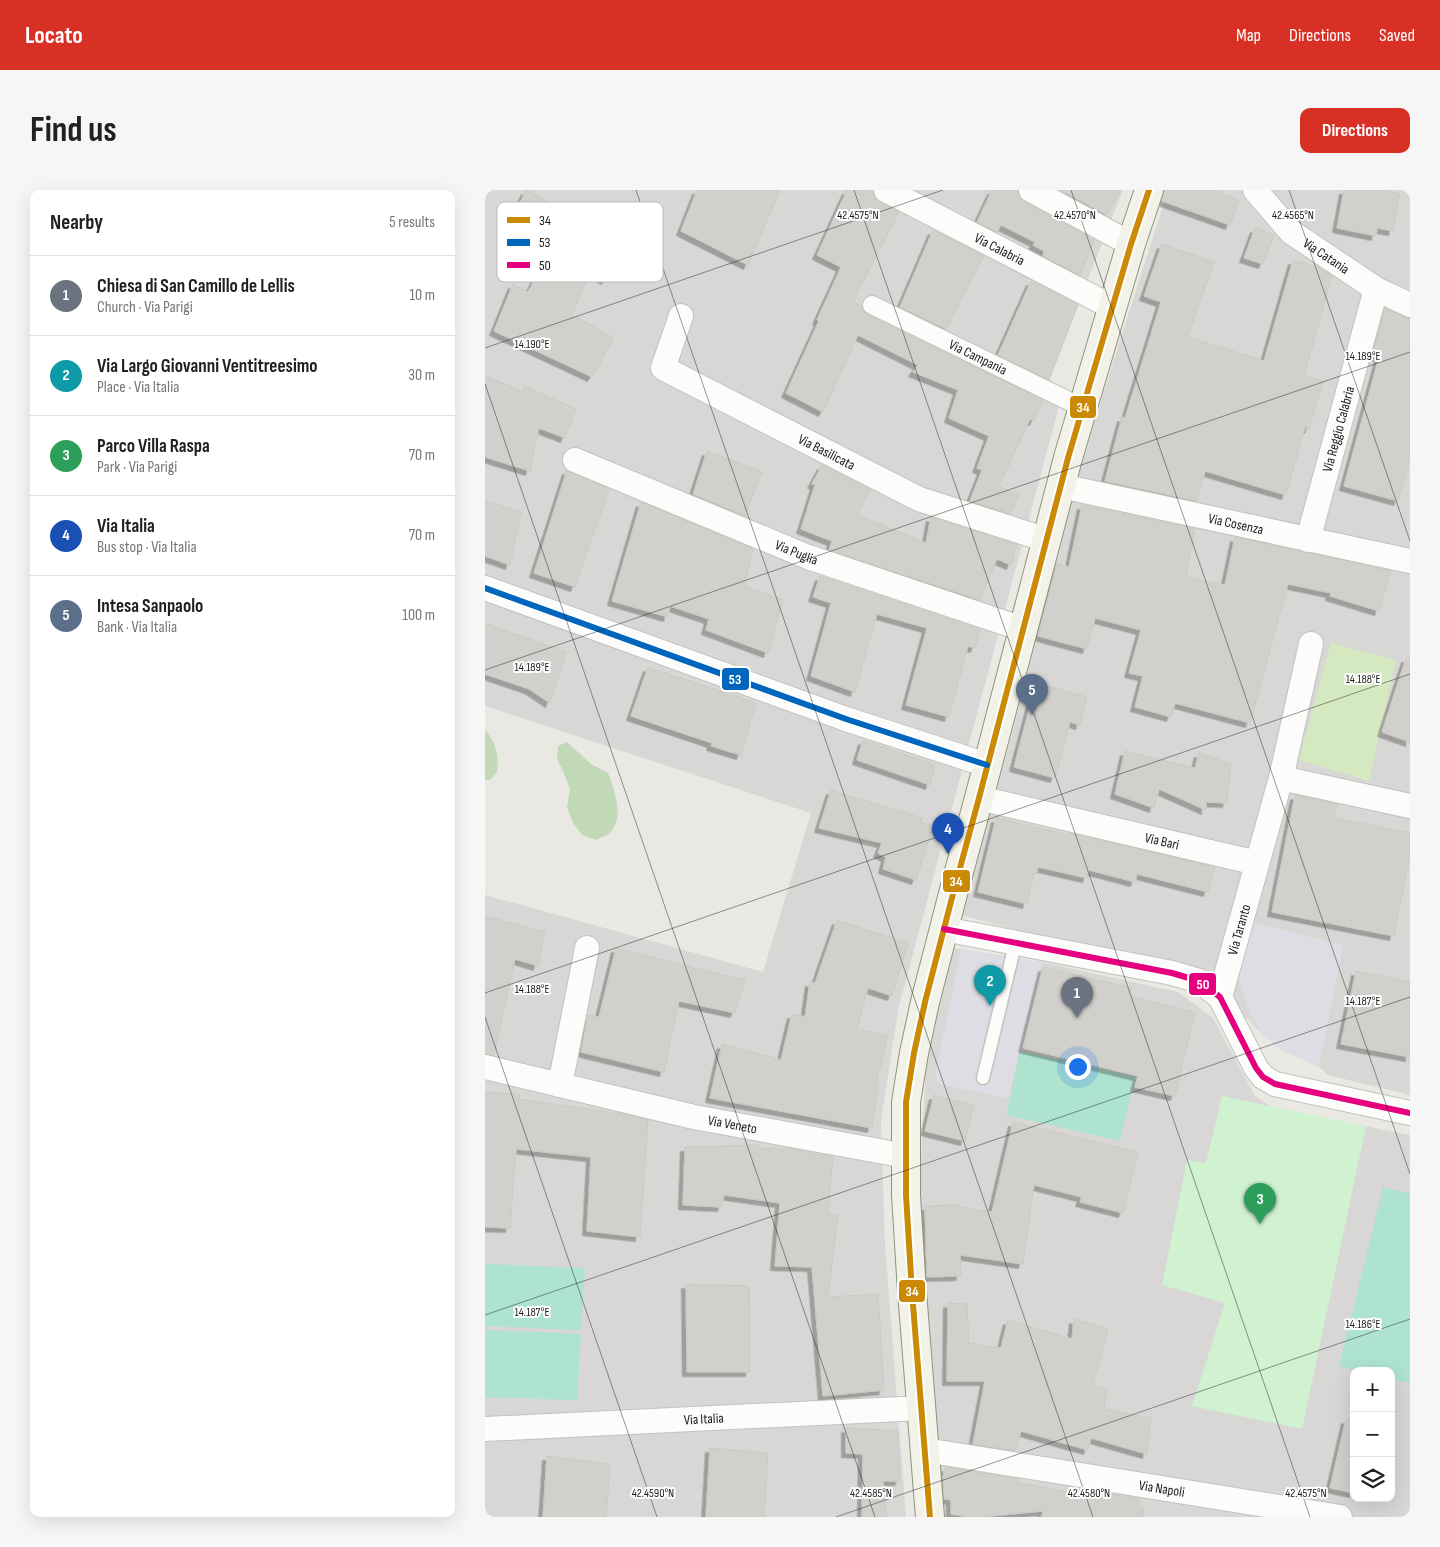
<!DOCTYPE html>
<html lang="en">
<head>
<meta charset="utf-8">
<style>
	:root { --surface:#fff; --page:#f6f6f6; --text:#202124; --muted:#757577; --line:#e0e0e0; --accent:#d93025 }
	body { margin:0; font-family:"Sofia Sans Condensed",sans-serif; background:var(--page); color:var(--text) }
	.controls { position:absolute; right:15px; bottom:15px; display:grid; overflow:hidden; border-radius:10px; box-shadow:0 5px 20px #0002 }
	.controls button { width:45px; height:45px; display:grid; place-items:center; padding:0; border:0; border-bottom:1px solid var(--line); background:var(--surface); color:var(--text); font:25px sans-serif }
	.you { position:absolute; left:592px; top:876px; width:18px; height:18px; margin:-12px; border:4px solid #fff; border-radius:50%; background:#1a73e8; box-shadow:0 0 0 8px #1a73e833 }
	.badge { display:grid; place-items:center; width:32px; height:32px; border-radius:50%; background:var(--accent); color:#fff; font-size:16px; font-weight:700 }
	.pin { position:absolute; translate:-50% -41px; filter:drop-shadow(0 1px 2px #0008) }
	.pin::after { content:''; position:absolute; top:26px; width:18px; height:15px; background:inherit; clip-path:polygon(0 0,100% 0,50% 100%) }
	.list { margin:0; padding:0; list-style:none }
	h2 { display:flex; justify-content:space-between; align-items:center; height:65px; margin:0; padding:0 20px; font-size:21px }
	h2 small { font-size:16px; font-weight:400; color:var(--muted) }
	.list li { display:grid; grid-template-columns:32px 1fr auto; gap:15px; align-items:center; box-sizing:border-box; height:80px; padding:0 20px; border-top:1px solid var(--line) }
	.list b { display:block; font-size:19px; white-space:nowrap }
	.list p { margin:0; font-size:16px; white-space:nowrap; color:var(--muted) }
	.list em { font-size:16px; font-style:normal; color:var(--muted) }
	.icon { flex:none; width:28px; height:28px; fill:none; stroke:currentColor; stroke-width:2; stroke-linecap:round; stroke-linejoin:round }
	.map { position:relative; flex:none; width:925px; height:1327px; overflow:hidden; border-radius:10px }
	header { display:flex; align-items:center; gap:30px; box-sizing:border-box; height:70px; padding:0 25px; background:var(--accent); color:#fff }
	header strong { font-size:24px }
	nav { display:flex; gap:28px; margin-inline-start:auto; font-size:18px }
	.intro { display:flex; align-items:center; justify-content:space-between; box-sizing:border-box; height:120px; padding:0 30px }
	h1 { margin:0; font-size:35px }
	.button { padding:12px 22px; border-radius:10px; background:var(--accent); color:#fff; font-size:18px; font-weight:700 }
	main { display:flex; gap:30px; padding:0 30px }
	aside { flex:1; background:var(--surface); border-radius:10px; box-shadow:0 5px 20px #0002 }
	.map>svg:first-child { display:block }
	.residential { fill:#d9d7d5; fill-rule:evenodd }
	.grass { fill:#d4e9c0 }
	.forest { fill:#c2d9b8 }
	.park { fill:#d0f2d1 }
	.pitch { fill:#ade3cf }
	.plaza { fill:#dedde3 }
	.building { fill:#d2d0cc; stroke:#cdc9c4; filter:url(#shadow) }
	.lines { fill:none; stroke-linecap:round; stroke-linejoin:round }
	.service-casing { stroke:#c2c2bf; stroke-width:15 }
	.pedestrian-casing { stroke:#c2c2bf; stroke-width:20 }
	.minor-casing { stroke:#c2c2bf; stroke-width:26 }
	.secondary-casing { stroke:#90937c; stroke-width:30 }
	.service { stroke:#fcfcfb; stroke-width:12 }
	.pedestrian { stroke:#fcfcfb; stroke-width:18 }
	.minor { stroke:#fcfcfb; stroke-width:24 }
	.secondary { stroke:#f2f2e8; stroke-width:28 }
	.bus-1-casing { stroke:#fff; stroke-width:10 }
	.bus-2-casing { stroke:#fff; stroke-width:10 }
	.bus-3-casing { stroke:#fff; stroke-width:10 }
	.bus-1 { stroke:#cb8a05; stroke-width:6 }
	.bus-2 { stroke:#0065bd; stroke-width:6 }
	.bus-3 { stroke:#e5007d; stroke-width:6 }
	.ticks { fill:none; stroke:#1b1b1b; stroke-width:1; stroke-opacity:0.45 }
	.labels { text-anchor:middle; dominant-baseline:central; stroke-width:4; stroke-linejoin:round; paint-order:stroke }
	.street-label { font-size:14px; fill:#1b1b1b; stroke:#fff }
	.key { fill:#fff; stroke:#bbb; stroke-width:1 }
	.key-label { font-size:14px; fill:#1b1b1b }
	.ticks-label { font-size:12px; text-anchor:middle; fill:#1b1b1b; stroke:#fff; stroke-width:4; stroke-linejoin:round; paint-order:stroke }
	.line-badge { stroke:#fff; stroke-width:2 }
	.badge-label { font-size:14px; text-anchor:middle; font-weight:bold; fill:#fff }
</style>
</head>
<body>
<header>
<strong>Locato</strong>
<nav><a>Map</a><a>Directions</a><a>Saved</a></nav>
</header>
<div class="intro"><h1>Find us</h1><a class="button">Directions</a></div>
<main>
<aside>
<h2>Nearby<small>5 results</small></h2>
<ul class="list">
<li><span class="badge" style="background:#6b7280">1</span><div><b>Chiesa di San Camillo de Lellis</b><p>Church · Via Parigi</p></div><em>10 m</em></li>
<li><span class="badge" style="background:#0f9aa8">2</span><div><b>Via Largo Giovanni Ventitreesimo</b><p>Place · Via Italia</p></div><em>30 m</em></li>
<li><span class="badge" style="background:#2e9e5b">3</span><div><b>Parco Villa Raspa</b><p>Park · Via Parigi</p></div><em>70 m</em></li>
<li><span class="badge" style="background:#1a4fb4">4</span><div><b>Via Italia</b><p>Bus stop · Via Italia</p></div><em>70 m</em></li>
<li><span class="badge" style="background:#5c6f8a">5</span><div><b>Intesa Sanpaolo</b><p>Bank · Via Italia</p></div><em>100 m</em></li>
</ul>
</aside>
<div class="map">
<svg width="925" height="1327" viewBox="0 0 925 1327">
	<defs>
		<filter id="shadow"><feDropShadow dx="-4.5" dy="4.5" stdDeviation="0" flood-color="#0004"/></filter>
	</defs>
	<rect width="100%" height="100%" fill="#eae8e3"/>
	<!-- residential -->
	<path class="residential" d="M0 0H638L559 201 576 209 413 820 396 932 400 1053 421 1327H0V705L278 782 326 623 0 516Z
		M683 0H925V905L843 885 834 877 797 860 778 845 721 786 656 766 539 742 476 725 523 559 598 267Z
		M468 758 557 772 693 802 728 828 770 906 789 918 925 945V1327H457L434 1012 441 872ZM869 1181H906V1308H869Z"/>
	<!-- grass -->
	<path class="grass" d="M846 453 911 470 884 591 814 570Z"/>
	<!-- forest -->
	<path class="forest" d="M0 539C11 554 14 563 12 582L5 590H0Z
		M82 552 106 574 123 583C130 601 141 631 122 645 119 647 114 648 111 650L97 645 88 633 82 617 85 599 78 581 72 569 73 556Z"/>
	<!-- park -->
	<path class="park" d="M737 906 881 936 817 1239 707 1216 740 1113 677 1095 702 970 721 973Z"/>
	<!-- pitch -->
	<path class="pitch" d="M535 861 650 887 635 951 521 925Z
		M898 997 925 1004V1193L906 1189V1181H875L854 1176Z
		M0 1074 100 1078 96 1140 0 1136Z
		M0 1140 96 1144 92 1210 0 1207Z"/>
	<!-- plaza -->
	<path class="plaza" d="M761 730 858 756 834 877 797 860 778 845 765 823 752 785Z
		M476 759 557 772 523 909 452 893 451 881Z"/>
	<!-- building -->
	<path class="building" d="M41 0 141 54 121 90 105 82 87 125 129 148 107 187 9 141 28 94 43 102 65 62 23 39Z
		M212 0H295L263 75 196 41Z
		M362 0H382L388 3 390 8 395 12 414 22 368 111 376 116 378 120 382 125 558 210 549 231 545 229 514 296 534 306 525 324 485 311 497 280 492 278 504 246 464 228 473 200 428 182 433 175 373 145 338 222 301 203 334 131 332 130 356 77 332 65Z
		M507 0H532L534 7 539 12 609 50 595 85 558 66 559 61 548 55 550 52 516 35 512 42 492 32Z
		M575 0H636L622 25Z
		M679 0H727L754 10 745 35 677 11Z
		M859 0H897L915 4 908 41 892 38 891 46 852 38Z
		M770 38 789 45 778 74 759 68Z
		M448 40 499 66 461 139 415 117Z
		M677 54 729 72 703 147 779 171 808 70 834 78 847 86 819 186 838 191 824 239 820 237 801 305 720 281 712 311 620 291 637 227 640 228 676 112 659 106Z
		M546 91 593 115 564 190 513 165Z
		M900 118 919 127 925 129V267L913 311 859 296 894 167 887 165Z
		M0 186 37 201 39 196 91 219 80 248 54 238 45 281 0 267Z
		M222 261 277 282 260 326 208 304Z
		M337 275 385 299 372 325 441 353 446 327 532 355 526 375 512 369 495 410 344 360 347 351 316 339 330 295 327 294Z
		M82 280 124 299 90 397 49 383Z
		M0 311 36 322 25 375 0 366Z
		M156 312 268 359 259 396 298 410 283 463 221 440 224 429 185 416 183 427 127 411Z
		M597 315 710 339 701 387 740 395 750 347 906 381 894 421 845 406 846 403 803 394 765 533 690 513 686 527 650 517 658 486 644 483 656 440 610 428 602 459 553 446 572 373 584 377Z
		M335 386 495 439 490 458 483 456 464 527 421 515 442 438 392 424 370 502 326 486 346 413 328 407Z
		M0 433 81 462 65 513 44 499 0 484Z
		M921 468 925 469V552L897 542Z
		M163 477 271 513 256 565 226 556 227 553 146 526Z
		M551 493 602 507 595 535 585 532 570 588 529 577Z
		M378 550 450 575 445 595 372 570Z
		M640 561 710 578 714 563 746 574 742 613 721 612V620L674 599 669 618 630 604Z
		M346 600 437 628 436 632 448 637 431 690 398 679 401 667 393 663 397 653 334 638Z
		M810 605 852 614 849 628 925 643V664L909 746 787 722Z
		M511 628 583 645V643L730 677 723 702 652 684 650 692 604 680 602 688 553 677 551 684H549L542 714 493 702Z
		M0 726 60 742 53 776 30 769 9 865 0 864Z
		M352 730 423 753 407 806 383 798 372 839 403 846 391 894H393L387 938 225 908 237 854 296 870 307 824 320 827 325 792 330 793Z
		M131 758 208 778 260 790 250 823 194 811 179 882 96 862 103 825 114 827Z
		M558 777 646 798 644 806 710 822 690 906 650 897 653 886 538 858Z
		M871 781 925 792V867L856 854Z
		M0 902 35 904 34 909 138 924 163 930 155 1047 102 1041 106 967 31 959 25 1038 0 1037Z
		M449 905 489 915 480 951 440 941Z
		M528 932 653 962 638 1023 595 1012 597 1007 549 995 538 1074 475 1065 476 1086 442 1087 440 1016 474 1015V1017L507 1022Z
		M274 955 273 958 305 959 348 967 343 1024 353 1025 343 1107 393 1104 399 1200 338 1206 327 1077 290 1076 295 1013 239 1005 237 1017 198 1015 200 957Z
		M201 1094 264 1096 265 1182H202Z
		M463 1113 482 1114 484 1153 516 1158 523 1130 587 1149 589 1129 623 1139 608 1195 622 1200 619 1219 666 1228 662 1264 606 1248 603 1260 536 1241 530 1261 488 1254 500 1191H462Z
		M861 1229 869 1230V1303L845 1298Z
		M361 1238 413 1241 415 1291H398L402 1327H377L378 1264 361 1263Z
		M225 1258 283 1263 279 1327H221Z
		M62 1266 125 1274 121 1327H58Z
		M460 1277 533 1289 532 1292 617 1309 618 1303 655 1309 654 1316 659 1317 658 1327H557L558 1321 496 1327H484L466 1324V1310L459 1309 458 1287Z"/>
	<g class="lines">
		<defs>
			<path id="service" d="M498 888 527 767 529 752"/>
			<g id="pedestrian">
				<path id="s1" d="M387 115 598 218"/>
			</g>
			<g id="minor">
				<path id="s2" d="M401 0 627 117"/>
				<path d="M546 0 646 54"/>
				<path id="s3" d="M770 0 806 42 891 99 925 115"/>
				<path id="s4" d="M196 126 178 178 434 309 562 350"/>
				<path id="s5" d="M90 270 323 367 538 439"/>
				<path id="s6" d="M576 296 925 371"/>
				<path id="s7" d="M823 350 891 99"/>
				<path d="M0 398 361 529 502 575"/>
				<path d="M796 588 826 454"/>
				<path id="s8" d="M494 608 772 673"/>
				<path d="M459 739 687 783 714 791 735 807 771 878 778 887 790 894 925 923"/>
				<path id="s9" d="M735 807 796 588 925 616"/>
				<path id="s10" d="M0 877 209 927 421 966"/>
				<path d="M75 895 102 758"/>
				<path id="s11" d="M0 1239 437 1218"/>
				<path id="s12" d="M440 1260 855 1327"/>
			</g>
			<path id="secondary" d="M445 1327 427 1102 421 1005V912L429 863 440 812 469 700 494 608 583 268 646 54 664 0"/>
		</defs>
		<!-- service casing -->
		<use href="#service" class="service-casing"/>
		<!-- pedestrian casing -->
		<use href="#pedestrian" class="pedestrian-casing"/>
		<!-- minor casing -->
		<use href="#minor" class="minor-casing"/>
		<!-- secondary casing -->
		<use href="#secondary" class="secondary-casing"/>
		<!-- service -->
		<use href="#service" class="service"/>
		<!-- pedestrian -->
		<use href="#pedestrian" class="pedestrian"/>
		<!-- minor -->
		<use href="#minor" class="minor"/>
		<!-- secondary -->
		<use href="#secondary" class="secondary"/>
		<defs>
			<path id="bus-1" d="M445 1327 427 1102 421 1005V912L429 863 440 812 469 700 494 608 583 268 646 54 664 0"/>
			<path id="bus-2" d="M0 398 361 529 502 575"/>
			<path id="bus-3" d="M459 739 687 783 714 791 735 807 771 878 778 887 790 894 925 923"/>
		</defs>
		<!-- bus-1 casing -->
		<use href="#bus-1" class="bus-1-casing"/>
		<!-- bus-2 casing -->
		<use href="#bus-2" class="bus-2-casing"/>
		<!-- bus-3 casing -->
		<use href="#bus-3" class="bus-3-casing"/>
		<!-- bus-1 -->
		<use href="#bus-1" class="bus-1"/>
		<!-- bus-2 -->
		<use href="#bus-2" class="bus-2"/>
		<!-- bus-3 -->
		<use href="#bus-3" class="bus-3"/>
	</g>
	<!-- ticks -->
	<path class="ticks" d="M151 0 608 1327M369 0 825 1327M586 0 925 984M804 0 925 351M0 158 458 0M0 194 390 1327M0 480 925 162M0 803 925 484M0 827 172 1327M0 1125 925 807M351 1327 925 1129"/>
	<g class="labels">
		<!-- street labels -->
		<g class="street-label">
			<text stroke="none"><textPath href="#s2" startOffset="128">Via Calabria</textPath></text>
			<text stroke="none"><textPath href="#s3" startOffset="98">Via Catania</textPath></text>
			<text stroke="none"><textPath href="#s1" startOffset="118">Via Campania</textPath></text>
			<text stroke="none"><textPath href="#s7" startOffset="115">Via Reggio Calabria</textPath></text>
			<text stroke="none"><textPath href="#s4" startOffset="239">Via Basilicata</textPath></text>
			<text stroke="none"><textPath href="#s6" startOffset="179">Via Cosenza</textPath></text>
			<text stroke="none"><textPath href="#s5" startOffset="240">Via Puglia</textPath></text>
			<text stroke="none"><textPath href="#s8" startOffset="188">Via Bari</textPath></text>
			<text stroke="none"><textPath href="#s9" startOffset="70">Via Taranto</textPath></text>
			<text stroke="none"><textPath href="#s10" startOffset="254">Via Veneto</textPath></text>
			<text stroke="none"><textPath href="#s11" startOffset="219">Via Italia</textPath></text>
			<text stroke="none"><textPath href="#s12" startOffset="240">Via Napoli</textPath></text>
		</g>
	</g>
	<!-- legend -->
	<rect x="12" y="12" width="166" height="80" rx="8" class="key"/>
	<rect x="22" y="27" width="23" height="6" fill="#cb8a05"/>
	<rect x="22" y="49" width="23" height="7" fill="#0065bd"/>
	<rect x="22" y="72" width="23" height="6" fill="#e5007d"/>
	<g class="key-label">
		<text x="54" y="35">34</text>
		<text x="54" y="57">53</text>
		<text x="54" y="80">50</text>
	</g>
	<g class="ticks-label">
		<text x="373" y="29">42.4575°N</text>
		<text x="590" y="29">42.4570°N</text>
		<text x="808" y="29">42.4565°N</text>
		<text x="47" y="158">14.190°E</text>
		<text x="878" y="170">14.189°E</text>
		<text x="47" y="481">14.189°E</text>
		<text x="878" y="493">14.188°E</text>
		<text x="47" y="803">14.188°E</text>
		<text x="878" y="815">14.187°E</text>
		<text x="47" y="1126">14.187°E</text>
		<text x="878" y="1138">14.186°E</text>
		<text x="168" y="1307">42.4590°N</text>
		<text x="386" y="1307">42.4585°N</text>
		<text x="604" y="1307">42.4580°N</text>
		<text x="821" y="1307">42.4575°N</text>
	</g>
	<g class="line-badge">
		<rect x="584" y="205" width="28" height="24" rx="5" fill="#cb8a05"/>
		<rect x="236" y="477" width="29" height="24" rx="5" fill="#0065bd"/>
		<rect x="457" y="679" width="29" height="24" rx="5" fill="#cb8a05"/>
		<rect x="703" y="782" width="29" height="24" rx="5" fill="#e5007d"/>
		<rect x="413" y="1089" width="28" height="24" rx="5" fill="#cb8a05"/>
	</g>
	<g class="badge-label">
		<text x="598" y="222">34</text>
		<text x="250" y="494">53</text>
		<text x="471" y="696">34</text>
		<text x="718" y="799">50</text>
		<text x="427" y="1106">34</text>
	</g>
</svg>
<div class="controls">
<button>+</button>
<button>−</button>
<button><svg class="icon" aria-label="layers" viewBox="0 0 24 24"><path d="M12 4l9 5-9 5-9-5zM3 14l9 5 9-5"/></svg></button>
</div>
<div class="you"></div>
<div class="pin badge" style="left:592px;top:828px;background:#6b7280">1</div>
<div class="pin badge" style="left:505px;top:816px;background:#0f9aa8">2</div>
<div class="pin badge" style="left:775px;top:1034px;background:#2e9e5b">3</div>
<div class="pin badge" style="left:463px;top:664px;background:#1a4fb4">4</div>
<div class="pin badge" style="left:547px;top:525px;background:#5c6f8a">5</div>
</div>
</main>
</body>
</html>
